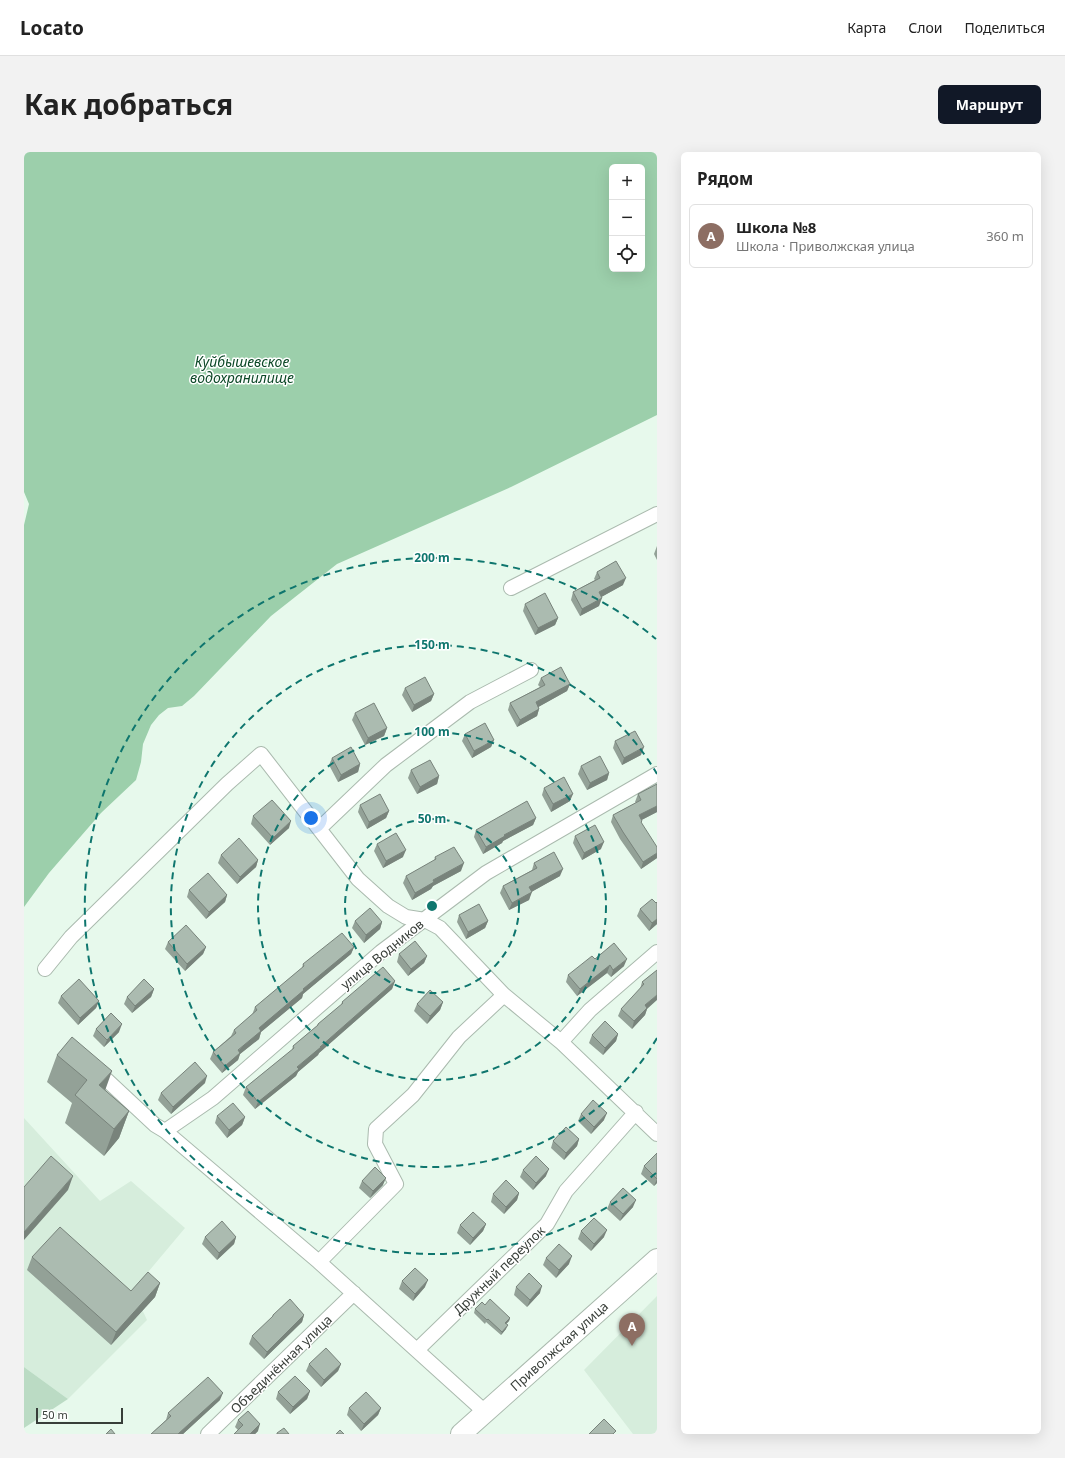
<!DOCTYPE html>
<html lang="ru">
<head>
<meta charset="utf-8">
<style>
	:root { --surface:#fff; --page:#f2f2f2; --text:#222; --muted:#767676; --line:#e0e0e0; --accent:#111827 }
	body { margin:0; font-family:"Noto Sans",sans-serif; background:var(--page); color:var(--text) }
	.controls { position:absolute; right:12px; top:12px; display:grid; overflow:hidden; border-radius:6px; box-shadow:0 4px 16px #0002 }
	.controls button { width:36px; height:36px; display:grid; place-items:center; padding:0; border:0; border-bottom:1px solid var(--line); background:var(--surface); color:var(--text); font:20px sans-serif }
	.scale { position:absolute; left:12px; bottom:10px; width:87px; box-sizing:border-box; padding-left:4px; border:2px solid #383e39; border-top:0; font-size:11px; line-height:14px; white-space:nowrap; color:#383e39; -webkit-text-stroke:3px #fff; paint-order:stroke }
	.you { position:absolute; left:287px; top:666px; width:14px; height:14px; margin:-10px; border:3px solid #fff; border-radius:50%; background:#1a73e8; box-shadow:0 0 0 6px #1a73e833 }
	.badge { display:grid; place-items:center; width:26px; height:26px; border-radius:50%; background:var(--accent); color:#fff; font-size:13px; font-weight:700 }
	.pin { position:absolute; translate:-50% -33px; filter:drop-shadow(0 1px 2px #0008) }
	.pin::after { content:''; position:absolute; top:21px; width:14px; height:12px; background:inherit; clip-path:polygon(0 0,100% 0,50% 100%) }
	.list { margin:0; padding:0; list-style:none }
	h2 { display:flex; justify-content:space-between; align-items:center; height:52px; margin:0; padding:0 16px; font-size:17px }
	h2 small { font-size:13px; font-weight:400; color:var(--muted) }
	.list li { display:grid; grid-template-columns:26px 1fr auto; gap:12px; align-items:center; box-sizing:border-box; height:64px; margin:0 8px 8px; padding:0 8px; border:1px solid var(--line); border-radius:6px }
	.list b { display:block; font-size:15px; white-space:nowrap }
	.list p { margin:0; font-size:13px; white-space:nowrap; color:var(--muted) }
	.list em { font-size:13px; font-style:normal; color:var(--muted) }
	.icon { flex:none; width:22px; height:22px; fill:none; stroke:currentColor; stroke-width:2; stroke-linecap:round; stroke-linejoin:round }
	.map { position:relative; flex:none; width:633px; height:1282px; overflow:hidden; border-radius:6px }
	header { display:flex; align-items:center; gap:24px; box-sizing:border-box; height:56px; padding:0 20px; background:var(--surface); border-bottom:1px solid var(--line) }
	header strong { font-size:19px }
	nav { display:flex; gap:22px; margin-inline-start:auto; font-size:14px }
	.intro { display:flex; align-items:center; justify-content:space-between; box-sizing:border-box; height:96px; padding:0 24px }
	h1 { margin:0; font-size:28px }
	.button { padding:10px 18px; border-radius:6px; background:var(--accent); color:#fff; font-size:14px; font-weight:700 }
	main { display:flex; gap:24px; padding:0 24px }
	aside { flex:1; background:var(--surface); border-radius:6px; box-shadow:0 4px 16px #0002 }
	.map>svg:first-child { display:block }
	.built { fill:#d6eddc }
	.green { fill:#bbdbc4 }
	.water { fill:#9ccfab; fill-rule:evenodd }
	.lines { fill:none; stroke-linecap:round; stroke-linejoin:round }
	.minor-casing { stroke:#aabaae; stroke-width:16 }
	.secondary-casing { stroke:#aabaae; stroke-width:22 }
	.minor { stroke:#fff; stroke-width:14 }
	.secondary { stroke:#fff; stroke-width:20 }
	.wall { fill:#93a197 }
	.shaded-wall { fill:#78837b }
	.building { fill:#abbbb0; stroke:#78837b }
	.ring { fill:none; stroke:#0f766e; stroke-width:2; stroke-dasharray:7 5 }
	.labels { text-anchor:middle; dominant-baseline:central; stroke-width:3; stroke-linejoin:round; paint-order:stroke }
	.street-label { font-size:13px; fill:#383e39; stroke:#fff }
	.water-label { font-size:14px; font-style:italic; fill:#0c4827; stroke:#fff }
	.centre { fill:#0f766e; stroke:#fff; stroke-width:2 }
	.ring-label { font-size:12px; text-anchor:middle; font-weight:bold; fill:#0f766e; stroke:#fff; stroke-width:3; stroke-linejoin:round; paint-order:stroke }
</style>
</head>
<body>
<header>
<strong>Locato</strong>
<nav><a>Карта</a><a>Слои</a><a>Поделиться</a></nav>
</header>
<div class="intro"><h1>Как добраться</h1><a class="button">Маршрут</a></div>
<main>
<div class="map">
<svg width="633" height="1282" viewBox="0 0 633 1282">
	<rect width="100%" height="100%" fill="#e7f9ec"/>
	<!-- built -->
	<path class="built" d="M0 966 76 1049 107 1029 161 1076 109 1138 123 1168 44 1247 0 1215Z
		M633 1144V1282H609L560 1218Z"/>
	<!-- green -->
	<path class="green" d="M0 1215 44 1247 0 1276Z"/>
	<!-- water -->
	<path class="water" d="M0 0H633V263L487 335 313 412 247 464 170 544 158 554 144 556 135 563 127 573 119 592 117 610 112 628 77 661 25 721 0 755V373L5 352 0 340ZM588 15H618V117H588Z"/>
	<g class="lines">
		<defs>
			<path id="minor" d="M487 436 633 362
				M296 676 362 613 446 550 507 518
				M21 817 47 785 203 632 237 602 334 727 364 754 382 765 401 768 416 776 480 843 537 890 633 982
				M537 890 566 858 633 800
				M71 917 131 973 141 979 295 1110 461 1260
				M141 979 189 946 357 800 462 721 633 622
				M295 1110 372 1032 351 992 352 977 389 943 435 885 480 843
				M393 1198 523 1072 542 1039 612 960
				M184 1282 330 1141"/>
			<path id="secondary" d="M437 1282 633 1107"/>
		</defs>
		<!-- minor casing -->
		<use href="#minor" class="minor-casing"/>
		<!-- secondary casing -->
		<use href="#secondary" class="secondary-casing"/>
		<!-- minor -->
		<use href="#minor" class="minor"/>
		<!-- secondary -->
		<use href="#secondary" class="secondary"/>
	</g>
	<!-- wall -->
	<path class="wall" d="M633 394V408L630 402Z
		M573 420 599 433 577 445 575 454 556 464 547 448 549 440 571 428 570 427Z
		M501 452 534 466 531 473 511 483 499 459Z
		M517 526 546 532 543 539 514 555 515 557 513 564 493 575 484 558 486 551 516 535 514 533Z
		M381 536 410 542 407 549 388 560 378 543Z
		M331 561 363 576 360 584 341 593 328 568Z
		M441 582 470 588 467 595 448 606 438 589Z
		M591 589 617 603 598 613 589 596Z
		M308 606 336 612 334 620 314 630 305 613Z
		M557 614 585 621 583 628 563 638 554 622Z
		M387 618 415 624 413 632 393 642 384 626Z
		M633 632V660L617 668 618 669 617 671 633 706 617 717 596 687 587 670 589 663 612 651 611 650 614 642Z
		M520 636 546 649 527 660 518 643Z
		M336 653 365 659 362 666 343 677 334 660Z
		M229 664 265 676 246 693 227 672Z
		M512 666 509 673 479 689 478 691 459 702 450 685 452 678Z
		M551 684 577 697 558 708 549 691Z
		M353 692 379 705 359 716 350 699Z
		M197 703 234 708 232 715 213 732 194 711Z
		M411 705 437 719 409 734 407 737 388 748 379 731 382 724 410 709Z
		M510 711 536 724 507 740 505 748 485 758 476 741 479 734 508 718Z
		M165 738 203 743 201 750 182 767 163 745Z
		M633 750V772L625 779 613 764 616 757 632 751Z
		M435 763 464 769 461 776 442 787 433 770Z
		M331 769 358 770 356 777 340 791 328 776Z
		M144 790 182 795 179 802 161 819 141 797Z
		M330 795 327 802 279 842 278 846 237 880 235 887 216 902 214 908 198 921 186 907 189 900 207 884 210 878 228 863 231 855 278 816 279 812Z
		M375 802 403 804 400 811 384 824 373 810Z
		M571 807 600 814 587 825 583 821 553 844 542 830 544 823Z
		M633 818 623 857 621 863 608 877 594 864 597 857 616 837 618 830Z
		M371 829 368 837 295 901 294 903 274 920 272 924 231 957 219 943 222 935 268 898 269 894 293 874 294 872 317 853 318 850Z
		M130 837 127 845 108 861 100 852 103 845Z
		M37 844 75 849 72 856 54 873 34 851Z
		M419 850 416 858 403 872 390 859 393 852Z
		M72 877 95 880 80 895 69 884Z
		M594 882 592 889 579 903 565 891 568 883Z
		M33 903 81 938 105 959 95 986 80 1004 41 971 48 951 23 930Z
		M181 931 147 962 134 948 137 941Z
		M557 962 580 968 567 982 554 969Z
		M193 964 221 965 218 973 203 986 191 971Z
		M555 987 553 994 540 1008 527 996 529 989Z
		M633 1001V1031L630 1034 617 1022 620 1014Z
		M499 1018 522 1024 509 1038 496 1025Z
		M338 1029 359 1033 346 1046 335 1036Z
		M495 1041 493 1048 480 1062 467 1050 469 1042Z
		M586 1050 609 1055 596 1069 583 1057Z
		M462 1072 459 1079 446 1093 433 1081 436 1073Z
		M557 1079 580 1085 567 1099 554 1087Z
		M181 1085H212L210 1092 193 1108 178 1092Z
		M8 1105 107 1139 136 1131 131 1145 87 1193 3 1118Z
		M522 1106 545 1112 532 1126 519 1113Z
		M378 1129 401 1135 389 1149 375 1137Z
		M492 1135 516 1141 503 1155 490 1143Z
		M461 1153 486 1166 485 1169 482 1172V1177L477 1183 462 1170 461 1172 450 1161 451 1157Z
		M249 1163H280L278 1170 240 1207 225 1192 228 1184 248 1166Z
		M285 1212H317L314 1219 297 1235 282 1219Z
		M286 1239 283 1247 266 1262 252 1247 254 1240Z
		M196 1248 159 1282H127L142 1268 144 1261Z
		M325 1256H357L354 1263 337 1279 323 1263Z
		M214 1268 234 1279 231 1282H210L214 1278 211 1275Z"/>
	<!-- shaded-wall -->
	<path class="shaded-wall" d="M602 426 599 433 572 448 575 440Z
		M578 446 575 454 556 464 558 457Z
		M534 466 531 473 511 483 514 476Z
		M546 532 543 539 509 558 512 550Z
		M410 542 407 549 388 560 390 553Z
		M515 557 513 564 493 575 496 568Z
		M363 576 360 584 341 593 344 586Z
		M470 588 467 595 448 606 450 599Z
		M620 595 617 603 598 613 600 606Z
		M336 612 334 620 314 630 317 623Z
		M585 621 583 628 563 638 566 631Z
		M415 624 413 632 393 642 396 635Z
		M549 642 546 649 527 660 529 652Z
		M633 654V660L612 671 615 663Z
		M365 659 362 666 343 677 345 670Z
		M512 666 509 673 479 689 478 691 459 702 462 695 480 683Z
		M267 669 265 676 246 693 249 686Z
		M580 690 577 697 558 708 560 701Z
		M382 698 379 705 359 716 362 709Z
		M633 701V706L617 717 619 710Z
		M234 708 232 715 213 732 216 725Z
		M440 711 437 719 409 734 407 737 388 748 391 741 409 728Z
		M539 717 536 724 502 743 505 735Z
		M508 740 505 748 485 758 488 751Z
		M203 743 201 750 182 767 185 760Z
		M633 767V772L625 779 628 771Z
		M464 769 461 776 442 787 444 780Z
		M358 770 356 777 340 791 342 783Z
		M182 795 179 802 161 819 163 812Z
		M330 795 327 802 279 842 278 846 237 880 235 887 216 902 214 908 198 921 201 914 235 876 279 837Z
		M403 804 400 811 384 824 387 817Z
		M603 807 600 814 587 825 589 818Z
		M586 813 583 821 553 844 556 837Z
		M371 829 368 837 295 901 294 903 274 920 272 924 231 957 234 950Z
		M130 837 127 845 108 861 111 854Z
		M633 843V848L623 857 621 863 608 877 610 869 621 853Z
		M75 849 72 856 54 873 56 866Z
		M419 850 416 858 403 872 406 864Z
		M98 872 95 880 80 895 83 888Z
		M594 882 592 889 579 903 581 896Z
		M88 919 78 947 75 933Z
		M183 924 181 931 147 962 149 955Z
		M105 959 95 986 80 1004 90 977Z
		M583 961 580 968 567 982 570 975Z
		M221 965 218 973 203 986 205 978Z
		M555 987 553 994 540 1008 542 1001Z
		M525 1017 522 1024 509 1038 512 1031Z
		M49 1024 44 1038 0 1088V1080Z
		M362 1026 359 1033 346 1046 349 1039Z
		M633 1027V1031L630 1034Z
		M495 1041 493 1048 480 1062 482 1055Z
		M612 1048 609 1055 596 1069 599 1062Z
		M462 1072 459 1079 446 1093 449 1086Z
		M583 1078 580 1085 567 1099 570 1092Z
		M212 1085 210 1092 193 1108 195 1101Z
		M548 1104 545 1112 532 1126 535 1118Z
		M404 1128 401 1135 389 1149 391 1142Z
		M136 1131 131 1145 87 1193 92 1180Z
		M518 1134 516 1141 503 1155 506 1148Z
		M280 1163 278 1170 240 1207 243 1200Z
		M486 1166 485 1169 480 1174 481 1171Z
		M484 1173 482 1177 477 1183 478 1180Z
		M317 1212 314 1219 297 1235 300 1228Z
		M286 1239 283 1247 266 1262 269 1255Z
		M199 1241 196 1248 159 1282H154Z
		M357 1256 354 1263 337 1279 340 1272Z
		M236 1272 234 1279 231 1282H226Z"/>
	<!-- building -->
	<path class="building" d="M592 409 602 426 575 440 578 446 558 457 549 440 576 426 573 420Z
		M521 441 534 466 514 476 501 452Z
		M537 515 546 532 512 550 515 557 496 568 486 551 521 533 517 526Z
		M401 525 410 542 390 553 381 536Z
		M350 551 363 576 344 586 331 561Z
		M461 571 470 588 450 599 441 582Z
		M611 579 620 595 600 606 591 589Z
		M327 595 336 612 317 623 308 606Z
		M576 604 585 621 566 631 557 614Z
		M406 608 415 624 396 635 387 618Z
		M540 625 549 642 529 652 520 636Z
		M633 632V654L615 663 618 669 617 670 633 695V701L619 710 599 680 589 663 617 648 614 642Z
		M356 642 365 659 345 670 336 653Z
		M248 648 267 669 249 686 229 664Z
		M503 649 512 666 480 683 481 684 462 695 452 678Z
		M571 673 580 690 560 701 551 684Z
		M372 681 382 698 362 709 353 692Z
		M215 686 234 708 216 725 197 703Z
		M430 695 440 711 409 728 410 730 391 741 382 724 412 707 411 705Z
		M530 700 539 717 505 735 508 740 488 751 479 734 513 716 510 711Z
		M184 721 203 743 185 760 165 738Z
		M628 747 632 751 633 750V767L628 771 616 757Z
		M455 752 464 769 444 780 435 763Z
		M346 756 358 770 342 783 331 769Z
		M162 773 182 795 163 812 144 790Z
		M318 781 330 795 279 837 280 838 235 876 237 879 214 898 216 901 201 914 189 900 212 881 210 878 233 858 231 855 280 814 279 812Z
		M391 789 403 804 387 817 375 802Z
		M590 791 603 807 589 818 586 813 556 837 544 823 568 804 571 807Z
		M359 815 371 829 296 895H297L273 915 275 917 234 950 222 935 270 896 269 894 294 873V872L319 851 318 850Z
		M633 818V843L621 853 623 856 610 869 597 857 620 832 618 830Z
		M55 827 75 849 56 866 37 844Z
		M120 827 130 837 111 854 103 845Z
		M406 838 419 850 406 864 393 852Z
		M87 861 98 872 83 888 72 877Z
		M581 869 594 882 581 896 568 883Z
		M48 885 88 919 75 933 105 959 90 977 51 943 63 928 33 903Z
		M171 910 183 924 149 955 137 941Z
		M569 948 583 961 570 975 557 962Z
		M209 951 221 965 205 978 193 964Z
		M542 975 555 987 542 1001 529 989Z
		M633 1001V1027L620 1014Z
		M27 1004 49 1024 0 1080V1035Z
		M512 1004 525 1017 512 1031 499 1018Z
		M351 1015 362 1026 349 1039 338 1029Z
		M482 1028 495 1041 482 1055 469 1042Z
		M599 1036 612 1048 599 1062 586 1050Z
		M449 1060 462 1072 449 1086 436 1073Z
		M570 1066 583 1078 570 1092 557 1079Z
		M198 1069 212 1085 195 1101 181 1085Z
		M36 1075 107 1139 124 1120 136 1131 92 1180 8 1105Z
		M535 1092 548 1104 535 1118 522 1106Z
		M391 1116 404 1128 391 1142 378 1129Z
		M505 1121 518 1134 506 1148 492 1135Z
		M266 1147 280 1163 243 1200 228 1184 249 1164V1163Z
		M466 1147 486 1166 481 1171 484 1173 478 1180 464 1167 463 1168 451 1157 458 1150 461 1153Z
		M302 1196 317 1212 300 1228 285 1212Z
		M271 1224 286 1239 269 1255 254 1240Z
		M184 1225 199 1241 154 1282H127L147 1264 144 1261Z
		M342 1240 357 1256 340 1272 325 1256Z
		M224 1259 236 1272 226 1282H210L219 1273 214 1268Z
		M580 1267 592 1279 589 1282H565Z
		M260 1276 265 1282H253V1281Z
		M87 1277 91 1282H82Z
		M316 1278 320 1282H312Z"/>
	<!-- distance rings -->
	<g class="ring">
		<circle cx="408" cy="754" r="87"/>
		<circle cx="408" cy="754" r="174"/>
		<path d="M633 886A261 261 0 1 1 633 622"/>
		<path d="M632 1021A348 348 0 1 1 632 487"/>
	</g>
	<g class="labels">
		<!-- street labels -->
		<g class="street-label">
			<text transform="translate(358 802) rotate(-39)">улица Водников</text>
			<text transform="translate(475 1118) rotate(-44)">Дружный переулок</text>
			<text transform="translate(535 1194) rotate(-42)">Приволжская улица</text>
			<text transform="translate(257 1212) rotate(-44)">Объединённая улица</text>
		</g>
		<!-- water labels -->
		<g class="water-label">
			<text x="218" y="209">Куйбышевское<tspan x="218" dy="16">водохранилище</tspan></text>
		</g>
	</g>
	<circle cx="408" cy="754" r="6" class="centre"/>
	<g class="ring-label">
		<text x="408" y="410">200 m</text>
		<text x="408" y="497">150 m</text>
		<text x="408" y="584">100 m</text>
		<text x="408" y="671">50 m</text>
	</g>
</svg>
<div class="controls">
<button>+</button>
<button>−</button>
<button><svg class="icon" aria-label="locate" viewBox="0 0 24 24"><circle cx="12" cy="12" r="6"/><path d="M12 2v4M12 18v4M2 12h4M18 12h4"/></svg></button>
</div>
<div class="scale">50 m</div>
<div class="you"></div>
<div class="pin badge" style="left:608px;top:1194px;background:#8d6e63">A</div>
</div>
<aside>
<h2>Рядом<small></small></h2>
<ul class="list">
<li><span class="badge" style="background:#8d6e63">A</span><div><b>Школа №8</b><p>Школа · Приволжская улица</p></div><em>360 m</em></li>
</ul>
</aside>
</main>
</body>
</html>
